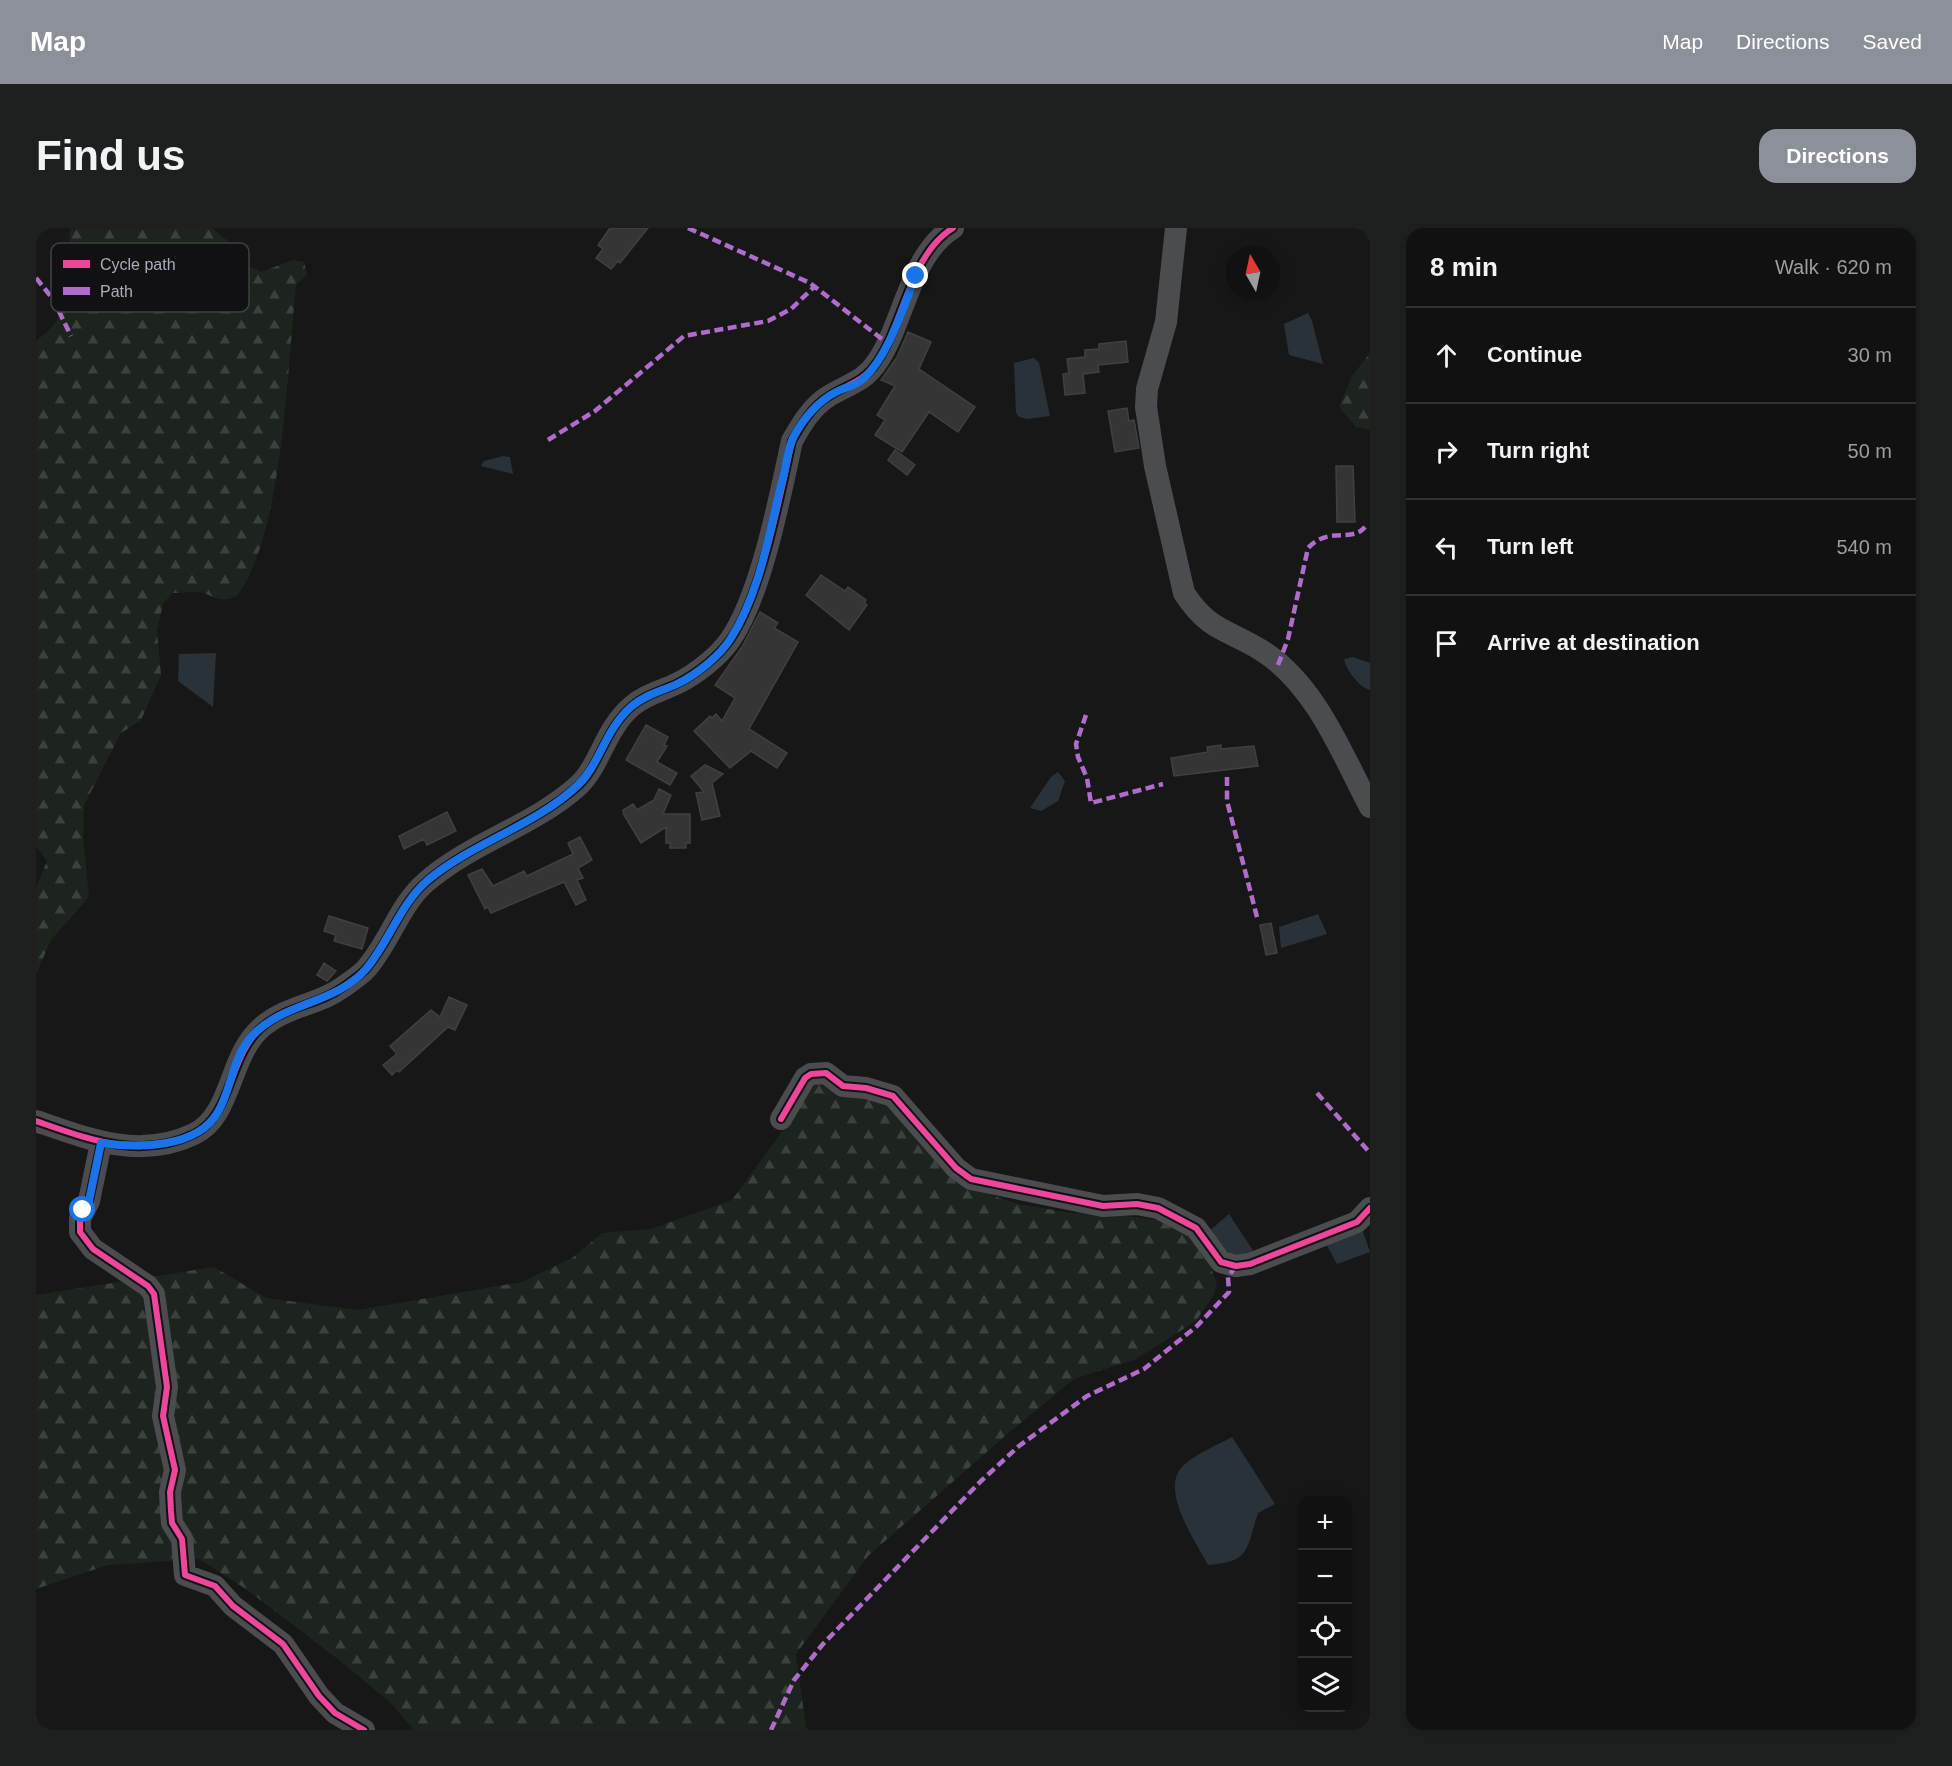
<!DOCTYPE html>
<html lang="en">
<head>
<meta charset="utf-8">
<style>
	:root { --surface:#111; --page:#1e1f1f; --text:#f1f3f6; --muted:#9c9d9f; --line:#303131; --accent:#8c9099 }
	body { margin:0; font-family:Helvetica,sans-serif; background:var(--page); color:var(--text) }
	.controls { position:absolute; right:18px; bottom:18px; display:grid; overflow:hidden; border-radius:12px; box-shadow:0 3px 15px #0003 }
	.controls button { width:54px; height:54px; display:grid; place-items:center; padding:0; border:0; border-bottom:2px solid var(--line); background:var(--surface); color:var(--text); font:30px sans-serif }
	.compass { position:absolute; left:1190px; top:18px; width:54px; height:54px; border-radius:50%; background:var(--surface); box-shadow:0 3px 15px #0003; rotate:351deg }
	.stop { position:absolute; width:18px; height:18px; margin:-14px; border:4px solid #1a73e8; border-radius:50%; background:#fff }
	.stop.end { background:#1a73e8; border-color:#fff; box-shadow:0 2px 6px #0008 }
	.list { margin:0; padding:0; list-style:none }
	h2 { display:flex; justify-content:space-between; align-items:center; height:78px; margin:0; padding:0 24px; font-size:26px }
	h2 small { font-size:20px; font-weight:400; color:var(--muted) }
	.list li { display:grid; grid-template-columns:39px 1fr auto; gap:18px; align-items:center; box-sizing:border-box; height:96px; padding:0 24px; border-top:2px solid var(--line) }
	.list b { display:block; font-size:22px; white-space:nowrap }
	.list em { font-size:20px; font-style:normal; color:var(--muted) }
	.icon { flex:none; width:33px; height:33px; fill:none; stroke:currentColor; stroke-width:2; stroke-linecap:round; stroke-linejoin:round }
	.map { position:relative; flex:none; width:1334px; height:1502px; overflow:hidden; border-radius:18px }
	header { display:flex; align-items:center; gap:36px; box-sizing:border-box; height:84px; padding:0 30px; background:var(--accent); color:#fff }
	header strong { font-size:28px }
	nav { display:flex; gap:33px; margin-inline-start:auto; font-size:21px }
	.intro { display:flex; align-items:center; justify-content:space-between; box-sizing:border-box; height:144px; padding:0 36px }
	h1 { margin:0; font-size:42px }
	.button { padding:15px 27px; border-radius:18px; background:var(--accent); color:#fff; font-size:21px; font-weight:700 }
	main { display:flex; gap:36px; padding:0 36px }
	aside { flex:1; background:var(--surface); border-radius:18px; box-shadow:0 3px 15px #0003 }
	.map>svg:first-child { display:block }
	.forest { fill:url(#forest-firs) }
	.water { fill:#2a3239 }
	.building { fill:#353536; stroke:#3f4043; stroke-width:1.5 }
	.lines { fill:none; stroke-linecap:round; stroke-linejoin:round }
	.minor { stroke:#4b4c50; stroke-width:22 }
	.quiet { stroke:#b06ccc; stroke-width:4.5; stroke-dasharray:9 4.5; stroke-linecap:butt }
	.cycleway-casing { stroke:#111113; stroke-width:10 }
	.cycleway { stroke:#ed469a; stroke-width:6 }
	.route { stroke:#1a73e8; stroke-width:8 }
	.key { fill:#111113; stroke:#3e4045; stroke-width:1.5 }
	.key-label { font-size:16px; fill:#a8adb8 }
</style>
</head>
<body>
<header>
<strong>Map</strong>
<nav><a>Map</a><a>Directions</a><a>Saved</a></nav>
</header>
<div class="intro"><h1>Find us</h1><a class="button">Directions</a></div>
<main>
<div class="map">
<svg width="1334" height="1502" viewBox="0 0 1334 1502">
	<defs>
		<pattern id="forest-firs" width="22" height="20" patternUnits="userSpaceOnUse" patternTransform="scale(1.5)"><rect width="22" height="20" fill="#1d241e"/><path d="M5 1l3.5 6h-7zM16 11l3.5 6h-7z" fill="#3b413d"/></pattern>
	</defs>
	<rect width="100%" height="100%" fill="#171717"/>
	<!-- forest -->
	<path class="forest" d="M34 0H176L210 28 214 39 225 44 257 32 268 34 271 47 260 57C251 139 248 304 201 368 184 375 182 370 167 365 159 362 145 365 137 365L127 375 121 403 125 447 105 492 85 505 48 577 47 609 53 669 15 712 0 746V660L11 633 0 618V113C31 89 25 82 28 47 29 31 35 16 34 0Z
		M1334 125V202L1320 199 1303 179 1316 148Z
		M782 853 856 873 929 958 982 976 1035 985 1100 989 1144 996 1173 1034 1181 1057 1177 1068 1160 1093 1100 1131 1038 1151 976 1202 832 1328 760 1426 770 1500 773 1502H378L355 1475 303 1432 210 1361 163 1331 72 1337 0 1361V1067L178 1039 230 1070 322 1082 486 1054 536 1030 566 1005 615 1001 696 972 754 893 763 873Z"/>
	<!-- water -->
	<path class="water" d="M1272 85 1276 93 1287 136 1253 127 1248 96Z
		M998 130 1003 135 1014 188 991 191 983 189 980 185 978 135Z
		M467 228 474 229 477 246 445 238 448 233Z
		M180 425 177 479 142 453 143 426Z
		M1317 429 1334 435V462C1324 460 1310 442 1308 431Z
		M1022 544 1029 553 1022 573 1005 583 994 580 1015 549Z
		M1282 686 1291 706 1245 720 1243 699Z
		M1193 986 1218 1024 1199 1031 1172 1004Z
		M1326 1001 1334 1024 1301 1036 1289 1014Z
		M1196 1209 1239 1276 1222 1285C1210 1321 1215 1334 1172 1337 1159 1312 1120 1258 1150 1235 1164 1224 1181 1217 1196 1209Z"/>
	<!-- building -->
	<path class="building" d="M574 0H612L584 35 582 33 575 41 560 30 567 21 562 17Z
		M872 104 895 114 883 141 939 179 922 204 893 184 866 224 839 207 849 192 841 187 859 158 845 152 861 129Z
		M1090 113 1092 134 1062 137 1063 144 1047 146 1049 165 1029 167 1027 146 1033 145 1031 131 1049 129V122L1063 121V116Z
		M1091 180 1093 193 1098 192 1103 220 1079 224 1072 183Z
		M859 222 879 237 871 247 852 232Z
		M1300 238H1317L1319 294H1301Z
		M785 347 809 363 812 359 830 372 828 375 831 377 813 402 770 367Z
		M724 384 742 395 738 400 762 414 713 501 751 525 741 540 715 523 694 540 658 503 674 488 676 490 680 486 686 493 699 470 679 457 706 419Z
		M610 497 632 509 628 517 631 518 621 534 641 545 634 557 590 532Z
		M1185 517V521L1218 518 1222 538 1138 548 1135 530 1172 524 1171 519Z
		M669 537 687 546 676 555 684 588 666 592 660 565 668 564 655 548Z
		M623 561 635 567 627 586H654V615H650V620H634V615H630V599L605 615 588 587 587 582 597 576 601 582 618 572Z
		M411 584 420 603 391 617 388 611 368 621 363 608Z
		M544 609 556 632 542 640 547 650 541 652 550 672 540 677 528 654 455 685 452 679 449 681 432 647 446 641 457 658 488 643 491 648 537 626 532 615Z
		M293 688 332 700 326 721 298 713 300 707 288 703Z
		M1235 695 1241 725 1230 727 1224 697Z
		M288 735 300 743 291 753 281 747Z
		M413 769 431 777 419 802 412 799 363 844 361 842 356 847 347 837 361 826 354 818 395 782 404 789Z"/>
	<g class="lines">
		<!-- minor -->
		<path class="minor" d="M1140 0 1130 94 1111 161 1110 179 1119 238 1148 365C1174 405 1193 401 1228 424 1280 458 1306 526 1334 579
			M745 891 769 850 775 846 790 845 807 858 830 860 857 868 920 940 935 951 1067 978 1101 976 1122 980 1160 1000 1185 1034 1200 1038 1214 1036 1321 994 1334 980
			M0 893C52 911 104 932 158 906 197 887 192 828 226 799 252 777 283 777 307 759 314 754 323 748 329 742 353 716 363 677 390 654 436 614 498 598 543 557 564 537 569 501 596 478 610 466 626 463 642 455 660 446 682 429 694 412 725 368 744 268 756 213 765 197 776 178 793 168 812 156 828 154 841 134 868 95 874 26 917 0
			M65 915 53 973 44 990V1004L57 1021 112 1058 118 1066 131 1159 127 1188 139 1242 134 1264 135 1283 136 1295 146 1311 149 1347 179 1358 197 1378 247 1416 283 1468 299 1485 328 1502"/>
		<!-- quiet -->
		<path class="quiet" d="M652 0 774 55 851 115
			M0 50 17 71 35 108
			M512 212 559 183 648 108 732 93 755 81 779 58
			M1242 437 1252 411 1272 320C1292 298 1316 315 1329 299
			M1050 487 1040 516 1042 529 1051 550 1055 575 1127 556
			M1191 549V573L1222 693
			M1281 865 1334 925
			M735 1502 758 1452 787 1416 945 1253 983 1218 1051 1168 1108 1141 1161 1098 1193 1064 1192 1049 1200 1038"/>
		<defs>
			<path id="cycleway" d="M745 891 769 850 775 846 790 845 807 858 830 860 857 868 920 940 935 951 1067 978 1101 976 1122 980 1160 1000 1185 1034 1200 1038 1214 1036 1321 994 1334 980
				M0 893C52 911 104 932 158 906 197 887 192 828 226 799 252 777 283 777 307 759 314 754 323 748 329 742 353 716 363 677 390 654 436 614 498 598 543 557 564 537 569 501 596 478 610 466 626 463 642 455 660 446 682 429 694 412 725 368 744 268 756 213 765 197 776 178 793 168 812 156 828 154 841 134 868 95 874 26 917 0
				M65 915 53 973 44 990V1004L57 1021 112 1058 118 1066 131 1159 127 1188 139 1242 134 1264 135 1283 136 1295 146 1311 149 1347 179 1358 197 1378 247 1416 283 1468 299 1485 328 1502"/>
		</defs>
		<!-- cycleway casing -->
		<use href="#cycleway" class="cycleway-casing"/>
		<!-- cycleway -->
		<use href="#cycleway" class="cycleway"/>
	</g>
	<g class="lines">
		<!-- route -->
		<path class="route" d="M47 982 53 973 65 915C101 920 161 921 182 884 196 860 196 830 216 808 247 774 300 776 330 741 353 714 364 676 392 652 438 614 499 598 542 557 564 536 569 501 596 478 610 466 626 463 641 456 660 447 684 428 695 410 724 364 733 306 746 253 750 240 751 223 757 210 766 192 782 173 800 164 810 159 820 158 828 150 853 127 867 79 880 48"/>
	</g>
	<!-- legend -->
	<rect x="15" y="15" width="198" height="69" rx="9" class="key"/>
	<rect x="27" y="32" width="27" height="8" fill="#ed469a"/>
	<rect x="27" y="59" width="27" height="8" fill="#b06ccc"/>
	<g class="key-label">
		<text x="64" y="42">Cycle path</text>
		<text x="64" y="69">Path</text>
	</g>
</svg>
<div class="controls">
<button>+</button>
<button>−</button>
<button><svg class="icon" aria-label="locate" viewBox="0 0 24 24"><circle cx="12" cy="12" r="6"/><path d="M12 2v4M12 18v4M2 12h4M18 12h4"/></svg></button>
<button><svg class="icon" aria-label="layers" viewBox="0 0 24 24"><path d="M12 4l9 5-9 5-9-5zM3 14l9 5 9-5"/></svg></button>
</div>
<svg class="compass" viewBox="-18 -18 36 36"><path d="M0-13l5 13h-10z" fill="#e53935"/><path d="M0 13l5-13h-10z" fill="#9c9d9f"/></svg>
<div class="stop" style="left:47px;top:982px"></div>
<div class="stop end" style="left:880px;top:48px"></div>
</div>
<aside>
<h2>8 min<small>Walk · 620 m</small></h2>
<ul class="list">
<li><svg class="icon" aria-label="ahead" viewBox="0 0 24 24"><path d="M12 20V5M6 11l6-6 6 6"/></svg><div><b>Continue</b></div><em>30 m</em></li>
<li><svg class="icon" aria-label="right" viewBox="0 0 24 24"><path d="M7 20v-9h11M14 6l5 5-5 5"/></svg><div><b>Turn right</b></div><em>50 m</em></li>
<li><svg class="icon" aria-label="left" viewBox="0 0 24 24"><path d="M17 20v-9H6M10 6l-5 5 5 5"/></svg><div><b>Turn left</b></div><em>540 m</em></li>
<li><svg class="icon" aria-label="arrive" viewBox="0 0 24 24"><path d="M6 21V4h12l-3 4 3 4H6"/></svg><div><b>Arrive at destination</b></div></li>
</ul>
</aside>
</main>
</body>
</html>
